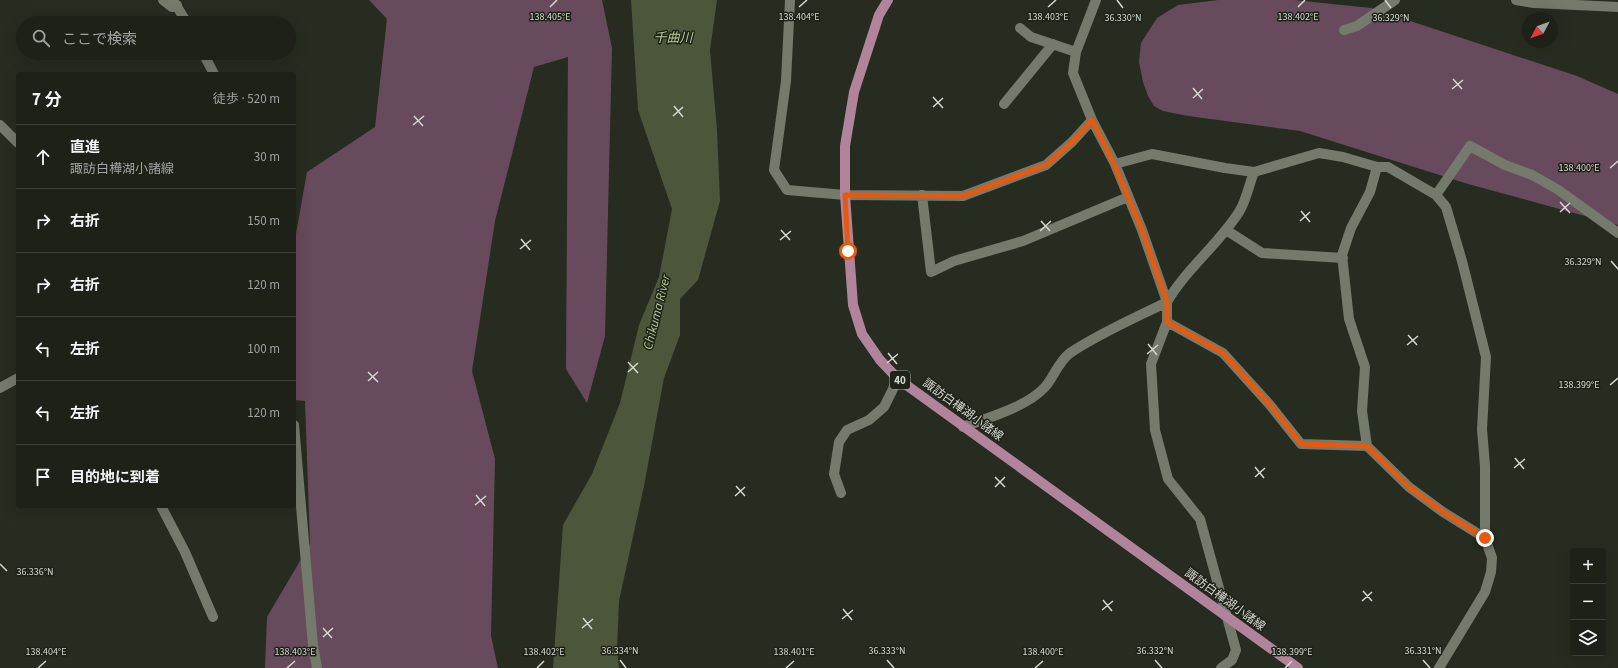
<!DOCTYPE html>
<html lang="ja">
<head>
<meta charset="utf-8">
<style>
	:root { --surface:#1d2118; --page:#252921; --text:#f1f3f6; --muted:#a0a3a2; --line:#3b3e37 }
	body { margin:0; font-family:"Source Sans 3","Noto Sans JP",sans-serif; background:var(--page); color:var(--text) }
	.controls { position:absolute; right:12px; bottom:12px; display:grid; overflow:hidden; border-radius:4px; box-shadow:0 4px 16px #0002 }
	.controls button { width:36px; height:36px; display:grid; place-items:center; padding:0; border:0; border-bottom:1px solid var(--line); background:var(--surface); color:var(--text); font:20px sans-serif }
	.compass { position:absolute; left:1522px; top:12px; width:36px; height:36px; border-radius:50%; background:var(--surface); box-shadow:0 4px 16px #0002; rotate:229deg }
	.stop { position:absolute; width:12px; height:12px; margin:-9px; border:3px solid #ea580c; border-radius:50%; background:#fff }
	.stop.end { background:#ea580c; border-color:#fff; box-shadow:0 1px 4px #0008 }
	.list { margin:0; padding:0; list-style:none }
	h2 { display:flex; justify-content:space-between; align-items:center; height:52px; margin:0; padding:0 16px; font-size:17px }
	h2 small { font-size:13px; font-weight:400; color:var(--muted) }
	.list li { display:grid; grid-template-columns:26px 1fr auto; gap:12px; align-items:center; box-sizing:border-box; height:64px; padding:0 16px; border-top:1px solid var(--line) }
	.list b { display:block; font-size:15px; white-space:nowrap }
	.list p { margin:0; font-size:13px; white-space:nowrap; color:var(--muted) }
	.list em { font-size:13px; font-style:normal; color:var(--muted) }
	.icon { flex:none; width:22px; height:22px; fill:none; stroke:currentColor; stroke-width:2; stroke-linecap:round; stroke-linejoin:round }
	.map { position:relative; flex:none; width:1618px; height:668px; overflow:hidden }
	.search { position:absolute; background:var(--surface); box-shadow:0 4px 16px #0002; left:16px; top:16px; width:280px; height:44px; display:flex; align-items:center; gap:10px; box-sizing:border-box; padding:0 14px; border-radius:22px; color:var(--muted); font-size:15px }
	.panel { position:absolute; background:var(--surface); box-shadow:0 4px 16px #0002; left:16px; top:72px; width:280px; height:436px; border-radius:4px }
	.map>svg:first-child { display:block }
	.forest { fill:#674a5b }
	.water { fill:#4b563b }
	.lines { fill:none; stroke-linecap:round; stroke-linejoin:round }
	.minor { stroke:#747a6c; stroke-width:10 }
	.major { stroke:#b2849b; stroke-width:10 }
	.route { stroke:#ea580c; stroke-width:5 }
	.ticks { fill:none; stroke:#d4d8d0; stroke-width:1.5 }
	.labels { text-anchor:middle; dominant-baseline:central; stroke-width:3; stroke-linejoin:round; paint-order:stroke }
	.shield { fill:#1e2217; stroke:#9da198; stroke-width:1 }
	.shield-label { font-size:11px; font-weight:bold; fill:#d4d8d0 }
	.street-label { font-size:12px; fill:#d4d8d0; stroke:#1e2217 }
	.water-label { font-size:13px; font-style:italic; fill:#b7cd98; stroke:#1e2217 }
	.ticks-label { font-size:10px; text-anchor:middle; fill:#d4d8d0; stroke:#1e2217; stroke-width:3; stroke-linejoin:round; paint-order:stroke }
</style>
</head>
<body>
<div class="map">
<svg width="1618" height="668" viewBox="0 0 1618 668">
	<rect width="100%" height="100%" fill="#272c20"/>
	<!-- forest -->
	<path class="forest" d="M369 0H602L612 48 605 336 587 403 566 369 568 57 534 67 495 221 472 371 495 459 491 636 498 668H265L267 617 310 544 305 401 294 400V245L307 172 375 127 387 19Z
		M1218 0H1294L1371 8 1577 76 1618 94V225L1468 184 1300 131 1188 116 1163 111 1154 106 1148 96 1143 82 1139 62 1141 43 1157 18 1178 5Z"/>
	<!-- water -->
	<path class="water" d="M631 0H717L710 50 717 130 720 201 698 280 680 299V335L664 378 644 486 619 601 617 650 619 668H553L563 525 592 474 620 403 639 325 659 277 672 209 638 110Z"/>
	<g class="lines">
		<!-- minor -->
		<path class="minor" d="M163 0 172 7 177 5
			M173 0 187 23
			M790 0 786 81 774 170 787 190 845 195 963 196 1046 165 1072 142 1092 120
			M1096 0 1076 52 1073 73 1092 120 1115 164 1142 230 1167 302V322L1151 364 1155 430 1168 479 1200 519 1236 650 1232 660 1221 668
			M1516 0 1534 3 1618 7
			M1020 28 1031 37 1076 52
			M1344 30 1357 26 1395 0
			M203 53 214 74
			M1004 104 1053 44
			M0 125 18 143
			M1115 164 1152 154 1225 168 1254 172
			M1377 167 1370 192 1351 228 1342 255 1349 319 1365 367 1362 411 1367 446 1409 487 1443 512 1485 538
			M922 195 931 272 954 261 1023 241 1128 197
			M1436 195 1470 146 1505 165 1532 175 1557 189 1618 233
			M1226 230 1262 253 1343 258
			M1167 322 1223 353 1270 405 1301 444 1367 446
			M0 388 18 378
			M294 425 313 645 317 668
			M963 427C987 418 1027 407 1045 387 1054 377 1058 362 1070 353 1100 333 1135 318 1167 302 1186 269 1218 245 1239 212 1246 201 1249 185 1254 172L1319 153 1343 157 1377 167H1388L1436 195 1446 207 1462 261 1486 357 1482 429 1485 466V538L1492 558 1491 572 1485 592 1439 668
			M841 493 834 474 839 442 847 430 869 420 884 407 898 379
			M161 506 185 552 213 617"/>
		<!-- major -->
		<path class="major" d="M888 0 879 15 854 92 845 146V195L853 305 862 334 880 360 898 379 1298 668"/>
	</g>
	<g class="lines">
		<!-- route -->
		<path class="route" d="M848 251 845 195 963 196 1046 165 1072 142 1092 120 1114 164 1142 230 1167 302V322L1223 353 1270 405 1301 444 1367 446 1409 487 1443 512 1485 538"/>
	</g>
	<!-- ticks -->
	<path class="ticks" d="M1117 0 1123 8M1385 0 1391 8M550 7 557 0M799 7 807 0M1048 7 1056 0M1298 7 1305 0M1453 79 1462 89M1193 88 1202 99M1452 89 1463 80M933 97 943 108M1193 98 1203 89M674 106 683 117M933 107 943 98M414 116 423 126M673 116 683 107M413 125 424 116M1610 168 1618 161M1560 202 1570 213M1301 211 1310 222M1560 212 1570 203M1041 221 1050 231M1300 221 1310 212M781 230 790 240M1040 231 1051 221M521 239 530 250M780 240 791 231M520 249 531 240M1611 261 1618 269M1408 335 1417 345M1148 344 1157 355M1407 345 1418 336M888 353 897 364M1147 354 1158 345M628 362 638 373M887 363 898 354M368 372 378 382M628 372 638 363M368 381 378 372M1610 385 1618 378M1515 458 1524 469M1255 467 1264 478M1514 468 1525 459M995 477 1005 487M1255 477 1265 468M736 486 745 496M995 487 1005 477M476 495 485 506M735 496 745 487M475 505 486 496M0 564 7 571M1363 591 1372 601M1103 600 1112 611M1362 601 1372 592M843 609 852 620M1102 610 1113 601M583 618 592 629M842 619 853 610M323 628 332 638M582 628 593 619M323 637 333 628M620 660 626 668M887 660 894 668M1155 660 1162 668M1423 660 1430 668M38 668 46 661M287 668 295 661M537 668 544 661M786 668 794 661M1035 668 1043 661M1285 668 1292 661"/>
	<g class="labels">
		<!-- shield labels -->
		<rect class="shield" x="890" y="371" width="20" height="18" rx="3"/>
		<g class="shield-label">
			<text x="900" y="380">40</text>
		</g>
		<!-- street labels -->
		<g class="street-label">
			<text transform="translate(963 410) rotate(36)">諏訪白樺湖小諸線</text>
			<text transform="translate(1225 600) rotate(36)">諏訪白樺湖小諸線</text>
		</g>
		<!-- water labels -->
		<g class="water-label">
			<text x="673" y="38">千曲川</text>
			<text transform="translate(657 312) rotate(-76)">Chikuma River</text>
		</g>
	</g>
	<g class="ticks-label">
		<text x="550" y="20">138.405°E</text>
		<text x="799" y="20">138.404°E</text>
		<text x="1048" y="20">138.403°E</text>
		<text x="1298" y="20">138.402°E</text>
		<text x="1391" y="21">36.329°N</text>
		<text x="1123" y="21">36.330°N</text>
		<text x="1579" y="171">138.400°E</text>
		<text x="1583" y="265">36.329°N</text>
		<text x="1579" y="388">138.399°E</text>
		<text x="35" y="575">36.336°N</text>
		<text x="620" y="654">36.334°N</text>
		<text x="887" y="654">36.333°N</text>
		<text x="1155" y="654">36.332°N</text>
		<text x="1423" y="654">36.331°N</text>
		<text x="46" y="655">138.404°E</text>
		<text x="295" y="655">138.403°E</text>
		<text x="544" y="655">138.402°E</text>
		<text x="794" y="655">138.401°E</text>
		<text x="1043" y="655">138.400°E</text>
		<text x="1292" y="655">138.399°E</text>
	</g>
</svg>
<div class="controls">
<button>+</button>
<button>−</button>
<button><svg class="icon" aria-label="layers" viewBox="0 0 24 24"><path d="M12 4l9 5-9 5-9-5zM3 14l9 5 9-5"/></svg></button>
</div>
<svg class="compass" viewBox="-18 -18 36 36"><path d="M0-13l5 13h-10z" fill="#e53935"/><path d="M0 13l5-13h-10z" fill="#a0a3a2"/></svg>
<div class="stop" style="left:848px;top:251px"></div>
<div class="stop end" style="left:1485px;top:538px"></div>
<div class="search"><svg class="icon" aria-label="search" viewBox="0 0 24 24"><circle cx="10" cy="10" r="6"/><path d="M15 15l6 6"/></svg>ここで検索</div>
<section class="panel">
<h2>7 分<small>徒歩 · 520 m</small></h2>
<ul class="list">
<li><svg class="icon" aria-label="ahead" viewBox="0 0 24 24"><path d="M12 20V5M6 11l6-6 6 6"/></svg><div><b>直進</b><p>諏訪白樺湖小諸線</p></div><em>30 m</em></li>
<li><svg class="icon" aria-label="right" viewBox="0 0 24 24"><path d="M7 20v-9h11M14 6l5 5-5 5"/></svg><div><b>右折</b></div><em>150 m</em></li>
<li><svg class="icon" aria-label="right" viewBox="0 0 24 24"><path d="M7 20v-9h11M14 6l5 5-5 5"/></svg><div><b>右折</b></div><em>120 m</em></li>
<li><svg class="icon" aria-label="left" viewBox="0 0 24 24"><path d="M17 20v-9H6M10 6l-5 5 5 5"/></svg><div><b>左折</b></div><em>100 m</em></li>
<li><svg class="icon" aria-label="left" viewBox="0 0 24 24"><path d="M17 20v-9H6M10 6l-5 5 5 5"/></svg><div><b>左折</b></div><em>120 m</em></li>
<li><svg class="icon" aria-label="arrive" viewBox="0 0 24 24"><path d="M6 21V4h12l-3 4 3 4H6"/></svg><div><b>目的地に到着</b></div></li>
</ul>
</section>
</div>
</body>
</html>
